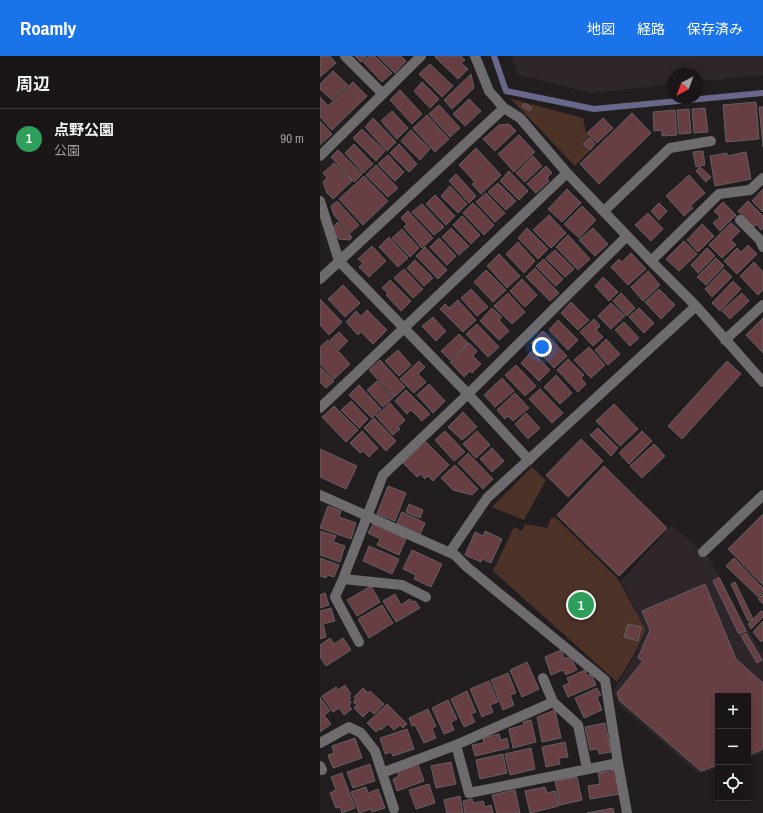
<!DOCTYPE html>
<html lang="ja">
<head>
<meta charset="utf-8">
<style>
	:root { --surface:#1a1618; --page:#272325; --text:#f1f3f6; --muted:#9f9fa2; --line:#383537; --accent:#1a73e8 }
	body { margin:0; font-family:"Archivo Narrow","Noto Sans JP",sans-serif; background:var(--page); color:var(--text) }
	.controls { position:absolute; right:12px; bottom:12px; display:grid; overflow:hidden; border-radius:0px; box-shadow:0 2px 6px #0003 }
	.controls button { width:36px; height:36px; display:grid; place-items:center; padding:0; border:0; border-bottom:1px solid var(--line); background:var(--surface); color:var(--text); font:20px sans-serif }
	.compass { position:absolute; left:347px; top:12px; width:36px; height:36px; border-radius:50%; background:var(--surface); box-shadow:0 2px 6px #0003; rotate:221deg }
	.you { position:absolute; left:222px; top:291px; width:14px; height:14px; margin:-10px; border:3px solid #fff; border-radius:50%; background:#1a73e8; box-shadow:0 0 0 6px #1a73e833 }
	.badge { display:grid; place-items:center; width:26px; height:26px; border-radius:50%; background:var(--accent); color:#fff; font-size:13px; font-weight:700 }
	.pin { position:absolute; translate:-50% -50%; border:2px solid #fff; box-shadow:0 1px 4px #0006 }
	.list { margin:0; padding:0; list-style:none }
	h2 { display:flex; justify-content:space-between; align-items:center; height:52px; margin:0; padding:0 16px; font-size:17px }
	h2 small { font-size:13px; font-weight:400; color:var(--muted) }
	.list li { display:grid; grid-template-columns:26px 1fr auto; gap:12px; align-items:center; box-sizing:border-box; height:60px; padding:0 16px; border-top:1px solid var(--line) }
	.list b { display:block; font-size:15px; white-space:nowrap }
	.list p { margin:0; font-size:13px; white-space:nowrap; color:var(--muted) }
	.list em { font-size:13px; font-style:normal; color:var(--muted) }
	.icon { flex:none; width:22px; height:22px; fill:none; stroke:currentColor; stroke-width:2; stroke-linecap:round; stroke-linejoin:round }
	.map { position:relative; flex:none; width:443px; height:757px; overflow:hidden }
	header { display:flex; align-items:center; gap:24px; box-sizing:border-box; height:56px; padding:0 20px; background:var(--accent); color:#fff }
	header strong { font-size:19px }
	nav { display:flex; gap:22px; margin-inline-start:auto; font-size:14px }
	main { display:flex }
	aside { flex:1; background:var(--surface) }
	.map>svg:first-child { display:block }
	.built { fill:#2f262b }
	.green { fill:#4d3228 }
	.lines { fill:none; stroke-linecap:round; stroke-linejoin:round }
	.stream { stroke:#68688d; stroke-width:6 }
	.building { fill:#673f43; stroke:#645f60 }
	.minor { stroke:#6d6b6d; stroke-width:10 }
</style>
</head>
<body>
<header>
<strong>Roamly</strong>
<nav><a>地図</a><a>経路</a><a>保存済み</a></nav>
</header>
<main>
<aside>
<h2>周辺<small></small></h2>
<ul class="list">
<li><span class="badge" style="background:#2e9e5b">1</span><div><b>点野公園</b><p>公園</p></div><em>90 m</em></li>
</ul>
</aside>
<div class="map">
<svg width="443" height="757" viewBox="0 0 443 757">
	<rect width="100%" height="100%" fill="#221e20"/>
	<!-- built -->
	<path class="built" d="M192 0H443V19L377 26V18H353V28L273 37 198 19Z
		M352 469 389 502 428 574 443 597V697L428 702V640H398V712L379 718 298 648 293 635 314 601 327 575 301 525Z"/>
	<!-- green -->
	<path class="green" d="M191 43 263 62 266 77 276 88 255 110Z
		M212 411 226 424 204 464 172 451Z
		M235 461 298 523 326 574 313 600 297 626 173 515 194 471 202 475 205 468 227 472 231 462Z"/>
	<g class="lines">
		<!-- stream -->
		<path class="stream" d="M174 0 186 35 274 53 443 37"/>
	</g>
	<!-- building -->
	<path class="building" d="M0 0H10L16 7 0 21Z
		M35 0H47L41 6Z
		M49 0H55L72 17 62 26 43 6Z
		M58 0H81L86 5 75 17Z
		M116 0H141L145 4 141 7 148 13 138 23 115 1Z
		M110 8 133 30 122 41 99 18Z
		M13 15 28 29 12 44 0 33V28Z
		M151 18 154 32 132 53 124 44Z
		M33 26 47 40 12 74 0 61V41L8 50Z
		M102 26 119 43 110 52 94 35Z
		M80 34 102 58 92 68 70 44Z
		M149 43 161 55 145 70 133 58Z
		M436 46 439 83 406 86 403 49Z
		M205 47 212 52 209 55 202 50Z
		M119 49 140 72 130 81 109 58Z
		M439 51H443V91Z
		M385 52 388 76 374 77 372 53Z
		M369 53 371 77 359 78 357 54Z
		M355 54 357 79 342 80V74L334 75 333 56Z
		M72 55 88 72 77 83 61 65Z
		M312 57 331 77 279 128 260 108Z
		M107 59 129 83 115 96 93 72Z
		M53 62 76 86 67 95 45 71Z
		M283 62 293 72 277 87 267 77Z
		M0 65 12 78 0 89Z
		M189 68 196 75 175 95 163 83 179 69Z
		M42 73 65 95 56 105 33 82Z
		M91 74 110 93 100 104 81 85Z
		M199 79 215 96 194 116 178 98Z
		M270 82 275 88 270 94 263 88Z
		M34 88 53 108 43 117 25 97Z
		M79 88 97 108 89 116 70 97Z
		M156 92 181 119 161 138 152 128 155 126 139 109Z
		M18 94 42 118 34 126 11 101Z
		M383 95 385 109 376 111 373 96Z
		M426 96 431 123 395 130 390 100 407 97V100Z
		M68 99 84 116 75 125 58 108Z
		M213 100 222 110 205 126 196 117Z
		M14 107 32 125 13 143 7 137 3 126 7 122 3 117Z
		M56 109 78 132 68 141 46 119Z
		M226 110 232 117 227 122 229 125 216 137 207 128Z
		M380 111 391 121 386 126 376 115Z
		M189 115 208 135 199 144 180 125Z
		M136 118 156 140 149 147 129 125Z
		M369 119 385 137 370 150 373 152 364 160 346 140Z
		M44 120 68 145 43 169 19 143Z
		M178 127 196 145 186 154 168 136Z
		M130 130 147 148 138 157 121 140Z
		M247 133 261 147 242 166 228 153Z
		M443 133V156L432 145Z
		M166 137 185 157 175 166 156 146Z
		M115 139 135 160 126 169 106 148Z
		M17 145 39 169 30 177 14 159 11 150Z
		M428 145 443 160V172L441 174 436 168 434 171 418 155Z
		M403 146 416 159 400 175 393 167 400 161 394 155Z
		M153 147 174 169 164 179 143 157Z
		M339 147 347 155 339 164 331 155Z
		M102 148 124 171 114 179 92 156Z
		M262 150 276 164 259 182 244 168Z
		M88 155 113 182 102 192 84 171 87 168 81 162Z
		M328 157 343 173 331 185 315 169Z
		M229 159 246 177 231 192 213 174Z
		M142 160 160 179 151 188 133 169Z
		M18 166 32 181 30 184 19 183 10 174Z
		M411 167 420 175 411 184 416 189 402 202 389 189Z
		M382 168 394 180 378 196 367 184Z
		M131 172 149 190 139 199 122 181Z
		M207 172 228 193 218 203 198 182Z
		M273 172 288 188 275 200 259 184Z
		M82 173 99 192 90 201 72 182Z
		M248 179 270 203 258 214 236 191Z
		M69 181 88 202 78 211 59 191Z
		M119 182 136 200 127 209 110 191Z
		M364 185 377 198 359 215 346 203Z
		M198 186 215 205 204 217 186 198Z
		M428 189 437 198 417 218 404 205 417 192 421 196Z
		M52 190 66 205 49 221 39 211 43 207 38 203Z
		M105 191 127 214 118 223 96 200Z
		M387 192 395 200 378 217 371 209Z
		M235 194 254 213 245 221 226 202Z
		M311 197 326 213 308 229 291 211 299 203 302 206Z
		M179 198 200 220 187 232 167 210Z
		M396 202 404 210 386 229 377 221Z
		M224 203 243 223 236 230 216 210Z
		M95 204 113 222 104 230 87 212Z
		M434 206 443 216V234L438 239 420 220Z
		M215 212 239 237 230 245 206 221Z
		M84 213 103 233 93 242 74 222Z
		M404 213 412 221 392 241 385 233Z
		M166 214 186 234 173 246 154 226Z
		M328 215 340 229 323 245 311 231Z
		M283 221 298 236 289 245 275 230Z
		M202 223 217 239 205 251 190 235Z
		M70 224 91 245 81 255 66 239 68 237 62 232Z
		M413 225 421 233 400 255 392 247Z
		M23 229 40 247 25 261 8 243Z
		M151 233 168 251 157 260 141 242Z
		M339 233 355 249 341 263 325 246Z
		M188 237 205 256 192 268 174 250Z
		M301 237 315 252 307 260 293 245Z
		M422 237 429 245 410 263 402 255Z
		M0 243 22 266 9 279 0 269Z
		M138 244 156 264 143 276 120 253 125 248 129 252Z
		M251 246 269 264 258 274 241 257Z
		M291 247 305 260 291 273 278 260Z
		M172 252 182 261 179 264 189 275 179 284 160 265Z
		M319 252 334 267 324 277 309 261Z
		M47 254 67 274 53 288 41 276 38 279 26 266 36 255 41 260Z
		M113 261 126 275 116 285 102 270Z
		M443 262V297L426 279Z
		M274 263 280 270 276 274 283 281 273 290 260 276Z
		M238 264 258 284 248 294 229 274Z
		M304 266 319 282 310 290 295 274Z
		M157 268 179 291 168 301 146 278Z
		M223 275 247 300 234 312 211 287Z
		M19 276 28 285 19 294 10 284Z
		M139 278 148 287 130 304 121 295Z
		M286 283 300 298 288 309 275 294Z
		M8 284 30 308 14 323 0 308V291Z
		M149 287 157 295 153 300 161 308 152 317 150 315 144 321 130 306Z
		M269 291 285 309 271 322 254 304Z
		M78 294 91 309 79 320 65 305Z
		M212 295 230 314 219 325 201 307Z
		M248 303 264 319 261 322 266 328 258 336 237 314Z
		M60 304 85 331 74 341 49 314Z
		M99 305 105 311 98 318 106 326 94 337 80 323Z
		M407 305 421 318 362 383 348 370Z
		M196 309 216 330 205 340 185 319Z
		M0 311 14 325 6 332 0 326Z
		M236 319 252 337 240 348 224 331Z
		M182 322 194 335 175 351 164 339Z
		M57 325 73 342 63 351 47 334Z
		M109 328 125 345 113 357 97 339Z
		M39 329 61 353 52 362 29 339Z
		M220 333 243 357 232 367 209 343Z
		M86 334 110 358 102 365 91 354 87 358 75 345Z
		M195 337 209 352 193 365 188 360 185 363 177 354Z
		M31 345 48 363 39 372 21 354Z
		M70 347 85 364 78 371 80 373 73 379 56 360Z
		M294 348 318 373 300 390 276 365Z
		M14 350 38 374 26 386 2 361Z
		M143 356 157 371 142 384 128 371Z
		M206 357 220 372 208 383 195 368Z
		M54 362 76 385 66 395 44 372Z
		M278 372 298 392 291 400 270 379Z
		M42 375 58 392 49 401 43 395 40 397 30 387Z
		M125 375 145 396 134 405 115 384Z
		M157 375 170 389 156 402 143 388Z
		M322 375 332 385 309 408 299 397Z
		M261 383 283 405 248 441 226 419Z
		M106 386 129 409 113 425 108 420 105 423 101 418 97 421 83 407Z
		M334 388 345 400 322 422 310 410Z
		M172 392 184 405 172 416 160 403Z
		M0 393 37 410 26 433 0 421Z
		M148 397 173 423 163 433 138 407Z
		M135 409 158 433 152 439 133 434 121 422Z
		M284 410 347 472 299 520 237 459Z
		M68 430 86 437 75 465 57 458Z
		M89 448 103 454 100 462 86 456Z
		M8 450 21 455 19 461 36 467 31 483 0 472Z
		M82 456 105 467 100 479 77 467Z
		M443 458V529L408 493Z
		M53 468 86 483 79 499 57 489 60 483 48 477Z
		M0 475 16 480 13 486 25 490 20 506 0 499Z
		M165 475 182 483 171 507 162 503 161 506 145 499 155 476 163 480Z
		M49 490 79 503 72 518 43 505Z
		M92 494 122 508 111 531 94 523 96 519 83 513Z
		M0 502 19 509 14 521 8 519 6 522 0 520Z
		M414 502 443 532V536L438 541 406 510Z
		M399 521 426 575 419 578 393 525Z
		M415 526 433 563 428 565 411 528Z
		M385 528 416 603 443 627V692L441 694 428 699V640H398V709L381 715 300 645 297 637 323 605 318 602 330 574 322 555Z
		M51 530 60 546 37 560 27 544Z
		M5 537 9 549 0 552V539Z
		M75 538 81 549 90 543 92 546 95 545 100 552 76 566 63 545Z
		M443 538V548L438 543Z
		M62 549 73 567 49 582 38 563Z
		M11 552 15 565 3 568 6 581 0 583V555Z
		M441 555 443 556V561L431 573 428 568Z
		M443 565V584L441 586 433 576Z
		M308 568 321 571 318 585 304 581Z
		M426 577 442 604 437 607 421 580Z
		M10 582 14 588 23 582 31 594 6 610 0 601V589Z
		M241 594 245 603 250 600 257 614 246 619 243 614 231 619 225 601Z
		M207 606 219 633 202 641 190 614Z
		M265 614 267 620 271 618 276 629 248 641 243 630 249 627 247 622Z
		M188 617 196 637 190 639 194 649 183 654 171 624Z
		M169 625 178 646 170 649 173 656 162 661 150 633Z
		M25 629 31 638 29 640 31 642 29 643 31 647 29 650 32 653 24 659 19 652 13 656 2 640 16 631 18 634Z
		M43 632 48 637 50 635 64 648 54 658 50 654 43 661 34 652 37 649 33 646 36 643 34 641Z
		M277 632 281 639 277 641 282 654 264 662 255 642Z
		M147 635 156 656 151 658 155 666 144 671 131 643Z
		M0 641 10 655 4 659 11 668 0 676Z
		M128 644 137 663 131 666 134 674 124 678 112 652Z
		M67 648 87 668 83 672 80 669 74 674 68 668 61 674 59 673 56 676 47 667Z
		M108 653 116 670 112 673 116 682 104 687 95 669 92 670 89 662Z
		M235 654 241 682 222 686 217 661Z
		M211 664 216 686 193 692 189 673 204 669 203 666Z
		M285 667 291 696 279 698 278 693 270 694 265 671Z
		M87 673 94 693 73 700 71 696 65 698 60 682Z
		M179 678 181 684 187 682 189 692 155 700 152 689 164 687 163 682Z
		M35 682 42 702 13 712 8 699 14 697 12 690Z
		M245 686 248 701 239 702 240 708 226 711 222 691Z
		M211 692 215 713 190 719 185 698Z
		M183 698 187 717 160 723 156 704Z
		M131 706 136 728 116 732 111 710Z
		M50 708 55 725 33 732 27 716Z
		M98 708 104 725 77 735 73 723 79 720 77 715Z
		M296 714 300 738 270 743 268 730 280 728 278 717Z
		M22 717 35 752 22 757 20 751 16 752 10 737 16 734 11 721Z
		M257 721 262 744 240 749 235 725Z
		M109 728 115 747 96 753 89 734Z
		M46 731 48 737 58 733 65 752 52 756 51 753 39 757 31 736Z
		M225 731 227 737 235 735 239 750 210 757 205 735Z
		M195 734 200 757H177L172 739Z
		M140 740 143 757H127L124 744Z
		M152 743 153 747 163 745 165 751 171 749 173 757H145L143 745Z
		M293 752 294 757H267Z"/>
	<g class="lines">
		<!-- minor -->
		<path class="minor" d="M25 0 63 38
			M155 0 169 35 184 52 200 62 247 117 331 205 376 250 443 326
			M0 100 101 0
			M0 145 19 205 148 338 209 404
			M284 155 350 92 391 85
			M420 164 440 184 443 191
			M331 205 399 138 430 134 443 122
			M0 223 184 52
			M405 284 443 249
			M0 352 247 117
			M0 439 135 499 147 511 285 624 298 707 307 757
			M130 496 167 442 376 250
			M383 496 443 439
			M23 523 82 529 106 541
			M39 586 15 541 23 523 63 419 148 338 307 180
			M223 622 233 646 258 669 267 713
			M0 687 29 671 41 677 55 695 74 753
			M136 689 149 737 298 707
			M0 710 2 714
			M62 717 136 689 233 646"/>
	</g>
</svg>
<div class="controls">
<button>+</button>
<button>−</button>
<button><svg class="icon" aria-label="locate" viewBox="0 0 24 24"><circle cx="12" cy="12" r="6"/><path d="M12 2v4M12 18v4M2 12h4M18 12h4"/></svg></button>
</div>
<svg class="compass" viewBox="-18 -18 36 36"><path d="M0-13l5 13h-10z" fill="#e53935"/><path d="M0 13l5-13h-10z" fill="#9f9fa2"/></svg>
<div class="you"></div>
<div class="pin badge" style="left:261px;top:549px;background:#2e9e5b">1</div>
</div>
</main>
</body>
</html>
